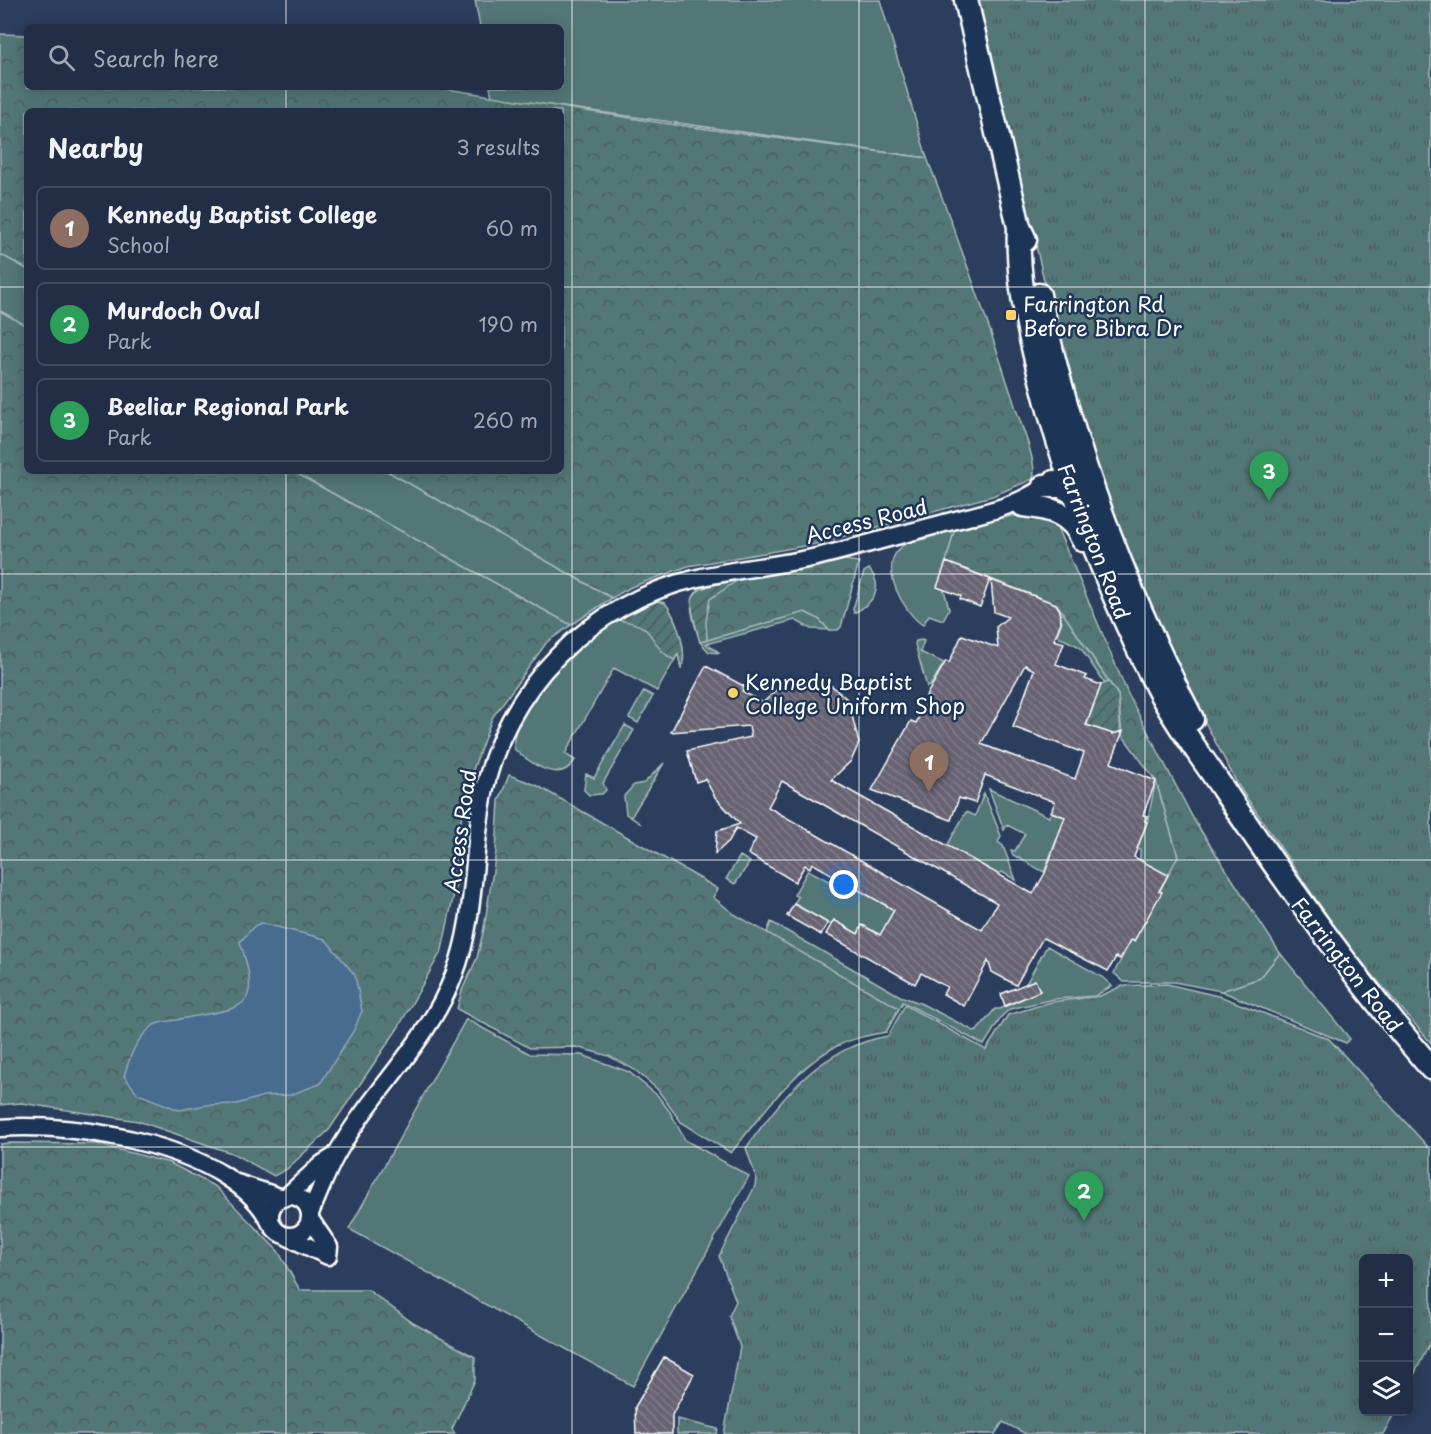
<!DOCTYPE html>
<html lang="en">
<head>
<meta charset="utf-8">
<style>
	:root { --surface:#212e46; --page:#29364d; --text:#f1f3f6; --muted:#a2a8b3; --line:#3e4a5f; --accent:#ea580c }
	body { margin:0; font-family:"Playpen Sans",sans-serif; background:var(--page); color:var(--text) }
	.controls { position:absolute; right:18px; bottom:18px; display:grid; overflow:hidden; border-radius:9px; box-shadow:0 3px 15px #0003 }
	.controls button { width:54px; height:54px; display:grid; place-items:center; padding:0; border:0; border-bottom:2px solid var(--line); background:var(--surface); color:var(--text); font:30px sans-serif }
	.you { position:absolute; left:844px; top:885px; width:21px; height:21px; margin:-15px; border:4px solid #fff; border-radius:50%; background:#1a73e8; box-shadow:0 0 0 9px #1a73e833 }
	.badge { display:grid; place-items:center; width:39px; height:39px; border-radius:50%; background:var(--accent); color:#fff; font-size:20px; font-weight:700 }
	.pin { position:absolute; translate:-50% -50px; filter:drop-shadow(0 2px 3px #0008) }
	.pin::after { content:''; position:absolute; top:32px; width:21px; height:18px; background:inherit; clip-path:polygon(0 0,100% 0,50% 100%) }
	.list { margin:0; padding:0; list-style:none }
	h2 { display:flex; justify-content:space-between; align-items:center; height:78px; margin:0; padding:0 24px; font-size:26px }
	h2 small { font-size:20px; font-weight:400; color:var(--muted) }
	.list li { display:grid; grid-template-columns:39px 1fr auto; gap:18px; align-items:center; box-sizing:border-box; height:84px; margin:0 12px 12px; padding:0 12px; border:2px solid var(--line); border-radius:9px }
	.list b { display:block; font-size:22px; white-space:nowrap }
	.list p { margin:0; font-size:20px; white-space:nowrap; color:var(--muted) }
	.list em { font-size:20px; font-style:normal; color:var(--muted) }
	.icon { flex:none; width:33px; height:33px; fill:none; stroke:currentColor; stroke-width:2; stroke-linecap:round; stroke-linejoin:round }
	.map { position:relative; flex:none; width:1431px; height:1434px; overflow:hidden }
	.search { position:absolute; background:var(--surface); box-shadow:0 3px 15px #0003; left:24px; top:24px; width:540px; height:66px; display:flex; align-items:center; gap:15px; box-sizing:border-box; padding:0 21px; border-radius:9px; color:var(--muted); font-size:22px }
	.panel { position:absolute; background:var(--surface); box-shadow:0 3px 15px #0003; left:24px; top:108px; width:540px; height:366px; border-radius:9px }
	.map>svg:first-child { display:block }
	.grass { fill:#527676; stroke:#a8baba; stroke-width:1.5 }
	.forest { fill:url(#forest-crowns); stroke:#a8baba; stroke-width:1.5 }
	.park { fill:url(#park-tufts); stroke:#a8baba; stroke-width:1.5 }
	.garden { fill:url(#garden-furrows); stroke:#a8baba; stroke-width:1.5 }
	.water { fill:#476c8f; stroke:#91a7bc; stroke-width:1.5 }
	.building { fill:url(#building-back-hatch); stroke:#fff; stroke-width:1.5; fill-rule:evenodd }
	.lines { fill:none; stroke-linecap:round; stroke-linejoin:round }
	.street-casing { stroke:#fff; stroke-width:21 }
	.secondary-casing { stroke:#fff; stroke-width:27 }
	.street { stroke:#1d3557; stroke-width:16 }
	.secondary { stroke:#1d3557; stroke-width:22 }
	.grid { fill:none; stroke:#fff; stroke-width:1.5; stroke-opacity:0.55 }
	.poi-dot { fill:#ffd166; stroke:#1d3557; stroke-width:2 }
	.labels { text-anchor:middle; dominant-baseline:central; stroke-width:5; stroke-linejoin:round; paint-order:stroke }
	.poi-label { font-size:21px; fill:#fff; stroke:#1d3557; text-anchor:start }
	.street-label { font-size:21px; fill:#fff; stroke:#1d3557 }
</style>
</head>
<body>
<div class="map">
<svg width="1431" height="1434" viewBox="0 0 1431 1434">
	<defs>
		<pattern id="forest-crowns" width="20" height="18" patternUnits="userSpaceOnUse" patternTransform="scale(1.5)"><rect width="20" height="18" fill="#527676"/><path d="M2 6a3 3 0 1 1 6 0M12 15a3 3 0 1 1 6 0" fill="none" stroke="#4e5d5d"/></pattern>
		<pattern id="park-tufts" width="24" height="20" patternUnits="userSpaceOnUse" patternTransform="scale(1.5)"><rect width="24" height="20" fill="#527676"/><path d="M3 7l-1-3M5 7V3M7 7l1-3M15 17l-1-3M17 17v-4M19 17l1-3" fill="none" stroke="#4e5d5d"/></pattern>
		<pattern id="garden-furrows" width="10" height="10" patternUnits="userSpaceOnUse" patternTransform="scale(1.5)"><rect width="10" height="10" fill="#527676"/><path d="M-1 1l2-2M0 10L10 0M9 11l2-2" fill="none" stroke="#4e5d5d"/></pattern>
		<pattern id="building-back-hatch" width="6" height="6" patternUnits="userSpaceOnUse" patternTransform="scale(1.5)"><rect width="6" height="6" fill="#676373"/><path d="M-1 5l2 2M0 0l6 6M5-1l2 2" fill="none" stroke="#7e7a88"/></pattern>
	</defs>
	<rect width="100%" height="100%" fill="#2c3e5d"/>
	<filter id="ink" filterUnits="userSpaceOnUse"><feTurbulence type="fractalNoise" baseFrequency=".0167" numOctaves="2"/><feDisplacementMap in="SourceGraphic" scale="12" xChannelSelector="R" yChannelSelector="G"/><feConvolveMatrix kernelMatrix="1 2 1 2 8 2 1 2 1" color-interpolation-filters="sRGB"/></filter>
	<g filter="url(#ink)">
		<!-- grass -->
		<path class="grass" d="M475 0H880L927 158 492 97 490 87H561V27H480Z
			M0 254 27 269V326L0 311Z
			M292 471H387L612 598 571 625Z
			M955 528 946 562 944 590 949 609 943 620 929 615 923 625C904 613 879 569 899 549 912 536 938 533 955 528Z
			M656 601 665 603C675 615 689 653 681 668L678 654 657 691 614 668 565 754 575 760C560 785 532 764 515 750 503 713 588 636 619 619 631 612 644 607 656 601Z
			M1057 604 1109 682 1105 684 1080 647 1057 636 1062 621 1055 610Z
			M805 612 819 619 829 630 811 629 795 620 706 644 720 653 709 652 700 642Z
			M922 640 924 641 920 652 944 663 930 686 927 687 915 644 916 641Z
			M644 691 653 696 638 723 629 718Z
			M625 725 634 730 603 783 606 790 602 794 589 795 584 790 586 774 594 778Z
			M664 763 631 817 641 824 626 814 624 796 634 785 644 783Z
			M1156 781 1178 856 1162 892 1159 891 1167 875 1140 860V849L1109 836 1095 850 1060 830 1044 872 1013 855 1011 850 1015 851 1025 834 1007 825 1004 830 989 789 1049 817 1051 812 1139 844 1147 822Z
			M984 793 1001 836 998 842 1003 846 1016 880 1002 872 998 875 947 846 966 812 975 816Z
			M740 856 750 862 735 884 726 879Z
			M808 870 834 884 838 878 894 910 888 922 927 962 863 925 858 934 834 920 831 925 794 904 798 897 794 895Z
			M771 922 900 996 920 1003 976 1032 995 1009H1000L1040 991 1035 980 1026 984 1047 946 1102 977 1112 986 1095 996 1054 999 1010 1009 1002 1016 984 1045 903 1002 886 1032 767 932Z
			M1280 953 1350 1039 1346 1043 1221 991 1260 978Z
			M466 1019 530 1054 582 1055 629 1072 658 1096 670 1112 685 1140 749 1176 633 1386 349 1229Z"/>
		<!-- forest -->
		<path class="forest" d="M0 34 27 35V87H434L662 123 927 158C959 241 989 324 1016 409 1021 425 1038 464 1033 479L992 496 815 544 688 566 631 587 612 598 387 471H561V111H27V269L0 254Z
			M0 311 27 326V471H292L571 625 547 642 492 718 463 797 456 884 442 950 398 1028 329 1130 287 1169 274 1176 234 1154 138 1121 21 1103 0 1105Z
			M1026 513 1053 518 1128 694 1194 820 1280 953 1260 978 1221 991 1174 982H1124L1114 973 1131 940 1134 941 1178 856 1156 781 1122 735 1118 695 1057 604 946 562 955 528Z
			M845 560 859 562 841 627 838 630H829L819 619 805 612 700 642C695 623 683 602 701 587Z
			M869 569C885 588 873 603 854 613L853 609 864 572Z
			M509 775 536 785 701 879 718 889 713 897 734 914 899 1008 886 1032C869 1035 853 1038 837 1046 797 1065 758 1119 731 1153L681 1122 657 1089 635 1070 609 1056 576 1047 530 1048 457 1009 462 990 477 958 484 928 496 852 499 801Z
			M10 1143 97 1144 170 1163 216 1187 278 1251 300 1290H368L413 1323 475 1357V1380L452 1429 455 1434H0V1144Z
			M677 1419 718 1429 717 1434H677Z"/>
		<!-- park -->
		<path class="park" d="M979 0H1431V1043L1347 945 1238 785 1141 600 1072 401Z
			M1167 984 1222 997 1329 1039 1431 1150V1341L1409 1385 1408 1258H1364V1412H1395L1383 1434H1026L1003 1422 995 1434H724L740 1347 729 1316 736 1301 719 1256 755 1186 756 1177 746 1148C785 1094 820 1048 888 1036L905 1005 986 1050 1008 1015 1051 1002 1100 996 1122 986Z"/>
		<!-- garden -->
		<path class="garden" d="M738 580 710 599 706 621 707 640 700 642C686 591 685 590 738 580Z
			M656 601 665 603C675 615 689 653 681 668L678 654 674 660C644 643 661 625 617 620Z
			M1109 682 1118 695 1121 737 1087 725 1101 685Z"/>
		<!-- water -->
		<path class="water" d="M261 923 325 939 355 975 362 1011 354 1030 320 1084 290 1095 264 1096 237 1104 207 1105 179 1110 138 1094 124 1076C130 1056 136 1038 154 1025 160 1022 170 1021 176 1020 237 1006 266 1018 240 942L254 926Z"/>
		<!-- building -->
		<path class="building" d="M946 562 990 579 980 607 960 599 961 596 937 587Z
			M991 580 1056 604 1060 611 1061 622 1054 640 1064 643 1056 664 1087 676 1085 679 1101 685 1086 725 1113 734 1123 731 1111 763 1156 781 1143 815 1147 816 1145 821 1147 822 1134 857 1168 875 1159 891 1162 892 1134 941 1131 940 1120 959 1116 957 1108 971 1043 938 1016 985 992 972 988 961 964 1006 943 994 947 987 921 973 915 984 826 934 834 920 858 934 862 925 880 935 894 910 812 863 810 868 805 865 795 882 748 854 756 839 736 828 729 841 715 854 717 831 740 824 715 797 705 779 696 782 687 751 751 737 749 726 671 732 706 666 744 686 742 691 763 703 778 688 793 680 812 679 832 686 848 700 859 743 851 761 831 780 1033 894 1045 873 1065 817 1051 812 1055 802 985 775 975 803 959 798 951 820 872 790 911 721 916 723 922 711 930 698 926 696 946 661 949 663 962 635 998 648 996 627 1008 617 994 612ZM1025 665 1034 670 1013 727 1084 753 1075 779 981 744ZM782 781 997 903 982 930 768 807Z
			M794 904 828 923 821 935 787 916Z
			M1035 980 1040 991 1005 1006 1001 994Z
			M664 1357 694 1374 672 1415V1434H636L635 1407Z"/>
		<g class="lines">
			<defs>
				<path id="street" d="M0 1128C77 1122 234 1146 271 1224
					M237 1183 283 1198
					M270 1216a20 20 0 1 1 40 0a20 20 0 1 1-40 0Z
					M286 1197 322 1164 335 1156
					M310 1213C319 1194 326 1173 336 1155 371 1092 428 1043 454 975 476 918 472 857 483 798 503 689 590 602 698 578 735 569 774 566 812 558 855 548 898 535 941 524 980 513 1023 507 1053 479
					M286 1236 328 1256 329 1247 310 1219"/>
				<path id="secondary" d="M966 0 1019 227 1025 240
					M1019 227C1016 288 1033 351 1049 410 1076 506 1112 599 1157 687 1176 724 1202 757 1225 792 1289 888 1356 980 1431 1068
					M1039 295C1070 443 1123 585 1192 719
					M1044 486H1061L1082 497
					M1023 505C1050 508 1072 513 1083 540"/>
			</defs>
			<!-- street casing -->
			<use href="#street" class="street-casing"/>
			<!-- secondary casing -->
			<use href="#secondary" class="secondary-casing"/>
			<!-- street -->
			<use href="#street" class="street"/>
			<!-- secondary -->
			<use href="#secondary" class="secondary"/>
		</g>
	</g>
	<!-- grid -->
	<path class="grid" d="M286 0V27M572 0V1434M859 0V1434M1145 0V1434M286 87V111M0 287H27M561 287H1431M286 471V1434M0 574H1431M0 860H1431M0 1147H1431"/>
	<!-- markers -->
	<g class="poi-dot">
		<rect x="1005" y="309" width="12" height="12" rx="3"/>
		<circle cx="733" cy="693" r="6"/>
	</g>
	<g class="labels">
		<!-- poi labels -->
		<g class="poi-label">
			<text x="1023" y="303">Farrington Rd<tspan x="1023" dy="24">Before Bibra Dr</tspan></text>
			<text x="745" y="681">Kennedy Baptist<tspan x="745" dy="24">College Uniform Shop</tspan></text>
		</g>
		<!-- street labels -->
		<g class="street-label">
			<text transform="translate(866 520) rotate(-14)">Access Road</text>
			<text transform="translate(1095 541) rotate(69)">Farrington Road</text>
			<text transform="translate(459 831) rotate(-82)">Access Road</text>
			<text transform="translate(1348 964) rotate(52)">Farrington Road</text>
		</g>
	</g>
</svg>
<div class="controls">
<button>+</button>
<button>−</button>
<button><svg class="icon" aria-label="layers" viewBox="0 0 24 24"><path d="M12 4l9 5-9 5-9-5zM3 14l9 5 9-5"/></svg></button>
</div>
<div class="you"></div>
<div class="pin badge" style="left:929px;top:792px;background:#8d6e63">1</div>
<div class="pin badge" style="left:1084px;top:1221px;background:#2e9e5b">2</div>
<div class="pin badge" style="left:1269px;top:501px;background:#2e9e5b">3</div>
<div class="search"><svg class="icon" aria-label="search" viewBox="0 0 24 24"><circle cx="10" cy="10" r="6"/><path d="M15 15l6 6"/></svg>Search here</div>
<section class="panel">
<h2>Nearby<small>3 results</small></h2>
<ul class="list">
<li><span class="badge" style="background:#8d6e63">1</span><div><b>Kennedy Baptist College</b><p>School</p></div><em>60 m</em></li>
<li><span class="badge" style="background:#2e9e5b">2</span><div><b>Murdoch Oval</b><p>Park</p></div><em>190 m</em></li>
<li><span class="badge" style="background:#2e9e5b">3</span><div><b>Beeliar Regional Park</b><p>Park</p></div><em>260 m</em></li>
</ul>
</section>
</div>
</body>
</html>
